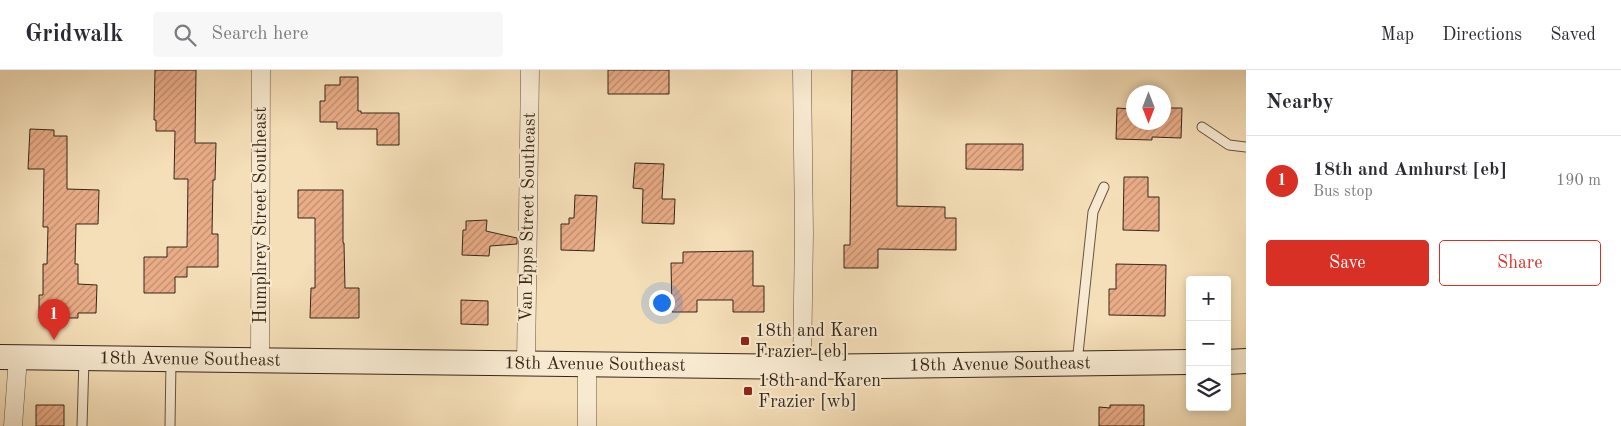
<!DOCTYPE html>
<html lang="en">
<head>
<meta charset="utf-8">
<style>
	:root { --surface:#fff; --page:#f7f7f7; --text:#2b2b33; --muted:#7c7c81; --line:#e1e1e2; --accent:#d93025 }
	body { margin:0; font-family:"Old Standard TT",serif; background:var(--page); color:var(--text) }
	.controls { position:absolute; right:15px; bottom:15px; display:grid; overflow:hidden; border-radius:5px; box-shadow:0 2px 8px #0003 }
	.controls button { width:45px; height:45px; display:grid; place-items:center; padding:0; border:0; border-bottom:1px solid var(--line); background:var(--surface); color:var(--text); font:25px sans-serif }
	.compass { position:absolute; left:1126px; top:15px; width:45px; height:45px; border-radius:50%; background:var(--surface); box-shadow:0 2px 8px #0003; rotate:180deg }
	.you { position:absolute; left:661px; top:232px; width:18px; height:18px; margin:-12px; border:4px solid #fff; border-radius:50%; background:#1a73e8; box-shadow:0 0 0 8px #1a73e833 }
	.badge { display:grid; place-items:center; width:32px; height:32px; border-radius:50%; background:var(--accent); color:#fff; font-size:16px; font-weight:700 }
	.pin { position:absolute; translate:-50% -41px; filter:drop-shadow(0 1px 2px #0008) }
	.pin::after { content:''; position:absolute; top:26px; width:18px; height:15px; background:inherit; clip-path:polygon(0 0,100% 0,50% 100%) }
	.list { margin:0; padding:0; list-style:none }
	h2 { display:flex; justify-content:space-between; align-items:center; height:65px; margin:0; padding:0 20px; font-size:21px }
	h2 small { font-size:16px; font-weight:400; color:var(--muted) }
	.list li { display:grid; grid-template-columns:32px 1fr auto; gap:15px; align-items:center; box-sizing:border-box; height:90px; padding:0 20px; border-top:1px solid var(--line) }
	.list b { display:block; font-size:19px; white-space:nowrap }
	.list p { margin:0; font-size:16px; white-space:nowrap; color:var(--muted) }
	.list em { font-size:16px; font-style:normal; color:var(--muted) }
	.actions { display:flex; gap:10px; padding:15px 20px }
	.actions a { flex:1; padding:11px 0; border:1px solid var(--accent); border-radius:5px; text-align:center; font-size:18px; color:var(--accent) }
	.actions .main { background:var(--accent); color:#fff }
	.icon { flex:none; width:28px; height:28px; fill:none; stroke:currentColor; stroke-width:2; stroke-linecap:round; stroke-linejoin:round }
	.map { position:relative; flex:none; width:1246px; height:356px; overflow:hidden }
	header { display:flex; align-items:center; gap:30px; box-sizing:border-box; height:70px; padding:0 25px; background:var(--surface); border-bottom:1px solid var(--line) }
	header strong { font-size:24px }
	nav { display:flex; gap:28px; margin-inline-start:auto; font-size:18px }
	.search { width:350px; height:45px; background:var(--page); display:flex; align-items:center; gap:12px; box-sizing:border-box; padding:0 18px; border-radius:5px; color:var(--muted); font-size:19px }
	main { display:flex }
	aside { flex:1; background:var(--surface) }
	.map>svg:first-child { display:block }
	.building { fill:url(#building-hatch); stroke:#362618 }
	.lines { fill:none; stroke-linecap:round; stroke-linejoin:round }
	.lane-casing { stroke:#665440; stroke-width:11 }
	.street-casing { stroke:#665440; stroke-width:19 }
	.secondary-casing { stroke:#362618; stroke-width:26 }
	.lane { stroke:#f8ead1; stroke-width:9 }
	.street { stroke:#f8ead1; stroke-width:18 }
	.secondary { stroke:#f8ead1; stroke-width:24 }
	.poi-dot { fill:#8f2418; stroke:#f8ead1; stroke-width:2 }
	.labels { text-anchor:middle; dominant-baseline:central; stroke-width:4; stroke-linejoin:round; paint-order:stroke }
	.street-label { font-size:18px; fill:#362618; stroke:#f8ead1 }
	.poi-label { font-size:18px; fill:#362618; stroke:#f8ead1; text-anchor:start }
</style>
</head>
<body>
<header>
<strong>Gridwalk</strong>
<div class="search"><svg class="icon" aria-label="search" viewBox="0 0 24 24"><circle cx="10" cy="10" r="6"/><path d="M15 15l6 6"/></svg>Search here</div>
<nav><a>Map</a><a>Directions</a><a>Saved</a></nav>
</header>
<main>
<div class="map">
<svg width="1246" height="356" viewBox="0 0 1246 356">
	<defs>
		<pattern id="building-hatch" width="6" height="6" patternUnits="userSpaceOnUse" patternTransform="scale(1.25)"><rect width="6" height="6" fill="#eaad88"/><path d="M-1 1l2-2M0 6l6-6M5 7l2-2" fill="none" stroke="#be8d6e"/></pattern>
	</defs>
	<rect width="100%" height="100%" fill="#f5dfb8"/>
	<filter id="stains"><feTurbulence type="fractalNoise" baseFrequency=".004" numOctaves="4"/><feColorMatrix values="0 0 0 0 .2 0 0 0 0 .09 0 0 0 0 .02 0 0 0 .5 -.17"/></filter>
	<radialGradient id="worn" r=".72"><stop offset=".6" stop-color="#630" stop-opacity="0"/><stop offset="1" stop-color="#630" stop-opacity=".3"/></radialGradient>
	<!-- building -->
	<path class="building" d="M155 0H196L195 73H216L215 110H213L212 164H218V197H187V207H175V223H144V187H167V177H187L188 109H174L175 61H156V50H154Z
		M608 0H669V24H608Z
		M852 0H897V136L945 137V148H956V180L878 179V198H844V175H850Z
		M340 7H358V41H361V43H399V75H377V59H337V52H320V31H325V15H340Z
		M1131 37H1134V52H1164V38H1182L1181 68 1152 67V70L1116 69 1117 38 1131 39Z
		M30 59 54 60V66H67V119L99 120 98 154H76L75 194H78V214L97 215 96 243H78V248H39V225H43V194H47L48 157H43L44 99H28Z
		M966 74H1023V100L966 99Z
		M635 93 664 94 662 129H675L674 154 642 153 643 119 633 118Z
		M1124 107H1148V127H1159V161L1123 160Z
		M298 120H343V173H344L345 218H359V248H310L311 218H315V148H298Z
		M575 125 597 126 594 181 561 180V154H569V148H574Z
		M487 150 486 161 517 168V174L490 176 489 186 462 185 463 160H466V151Z
		M753 181V216H764V242H733V230H697V242H672L671 193H683V182Z
		M1116 194 1166 195 1165 246 1109 245V219H1116Z
		M461 230 488 231V255L461 254Z
		M36 335H64V356H36Z
		M1110 335H1144V356H1099V337L1110 338Z"/>
	<g class="lines">
		<defs>
			<path id="lane" d="M1202 57 1229 75 1246 77
				M1077 293 1093 142 1104 117
				M82 356 84 289
				M170 356 171 291"/>
			<path id="street" d="M260 291 261 0
				M526 293 530 0
				M802 297 804 163 802 0
				M13 356 18 287
				M587 356V295"/>
			<g id="secondary">
				<path id="s1" d="M0 287 802 297 1190 292"/>
				<path d="M1227 292 1246 291"/>
			</g>
		</defs>
		<!-- lane casing -->
		<use href="#lane" class="lane-casing"/>
		<!-- street casing -->
		<use href="#street" class="street-casing"/>
		<!-- secondary casing -->
		<use href="#secondary" class="secondary-casing"/>
		<!-- lane -->
		<use href="#lane" class="lane"/>
		<!-- street -->
		<use href="#street" class="street"/>
		<!-- secondary -->
		<use href="#secondary" class="secondary"/>
	</g>
	<!-- markers -->
	<g class="poi-dot">
		<rect x="740" y="266" width="10" height="10" rx="2.5"/>
		<rect x="743" y="316" width="10" height="10" rx="2.5"/>
	</g>
	<g class="labels">
		<!-- street labels -->
		<g class="street-label">
			<text transform="translate(261 145) rotate(-90)">Humphrey Street Southeast</text>
			<text transform="translate(528 147) rotate(-89)">Van Epps Street Southeast</text>
			<text stroke="none"><textPath href="#s1" startOffset="190">18th Avenue Southeast</textPath></text>
			<text stroke="none"><textPath href="#s1" startOffset="595">18th Avenue Southeast</textPath></text>
			<text stroke="none"><textPath href="#s1" startOffset="1000">18th Avenue Southeast</textPath></text>
		</g>
		<!-- poi labels -->
		<g class="poi-label">
			<text x="755" y="261">18th and Karen<tspan x="755" dy="21">Frazier [eb]</tspan></text>
			<text x="758" y="311">18th and Karen<tspan x="758" dy="21">Frazier [wb]</tspan></text>
		</g>
	</g>
	<rect width="100%" height="100%" filter="url(#stains)"/>
	<rect width="100%" height="100%" fill="url(#worn)"/>
</svg>
<div class="controls">
<button>+</button>
<button>−</button>
<button><svg class="icon" aria-label="layers" viewBox="0 0 24 24"><path d="M12 4l9 5-9 5-9-5zM3 14l9 5 9-5"/></svg></button>
</div>
<svg class="compass" viewBox="-18 -18 36 36"><path d="M0-13l5 13h-10z" fill="#e53935"/><path d="M0 13l5-13h-10z" fill="#7c7c81"/></svg>
<div class="you"></div>
<div class="pin badge" style="left:54px;top:270px">1</div>
</div>
<aside>
<h2>Nearby<small></small></h2>
<ul class="list">
<li><span class="badge">1</span><div><b>18th and Amhurst [eb]</b><p>Bus stop</p></div><em>190 m</em></li>
</ul>
<div class="actions"><a class="main">Save</a><a>Share</a></div>
</aside>
</main>
</body>
</html>
